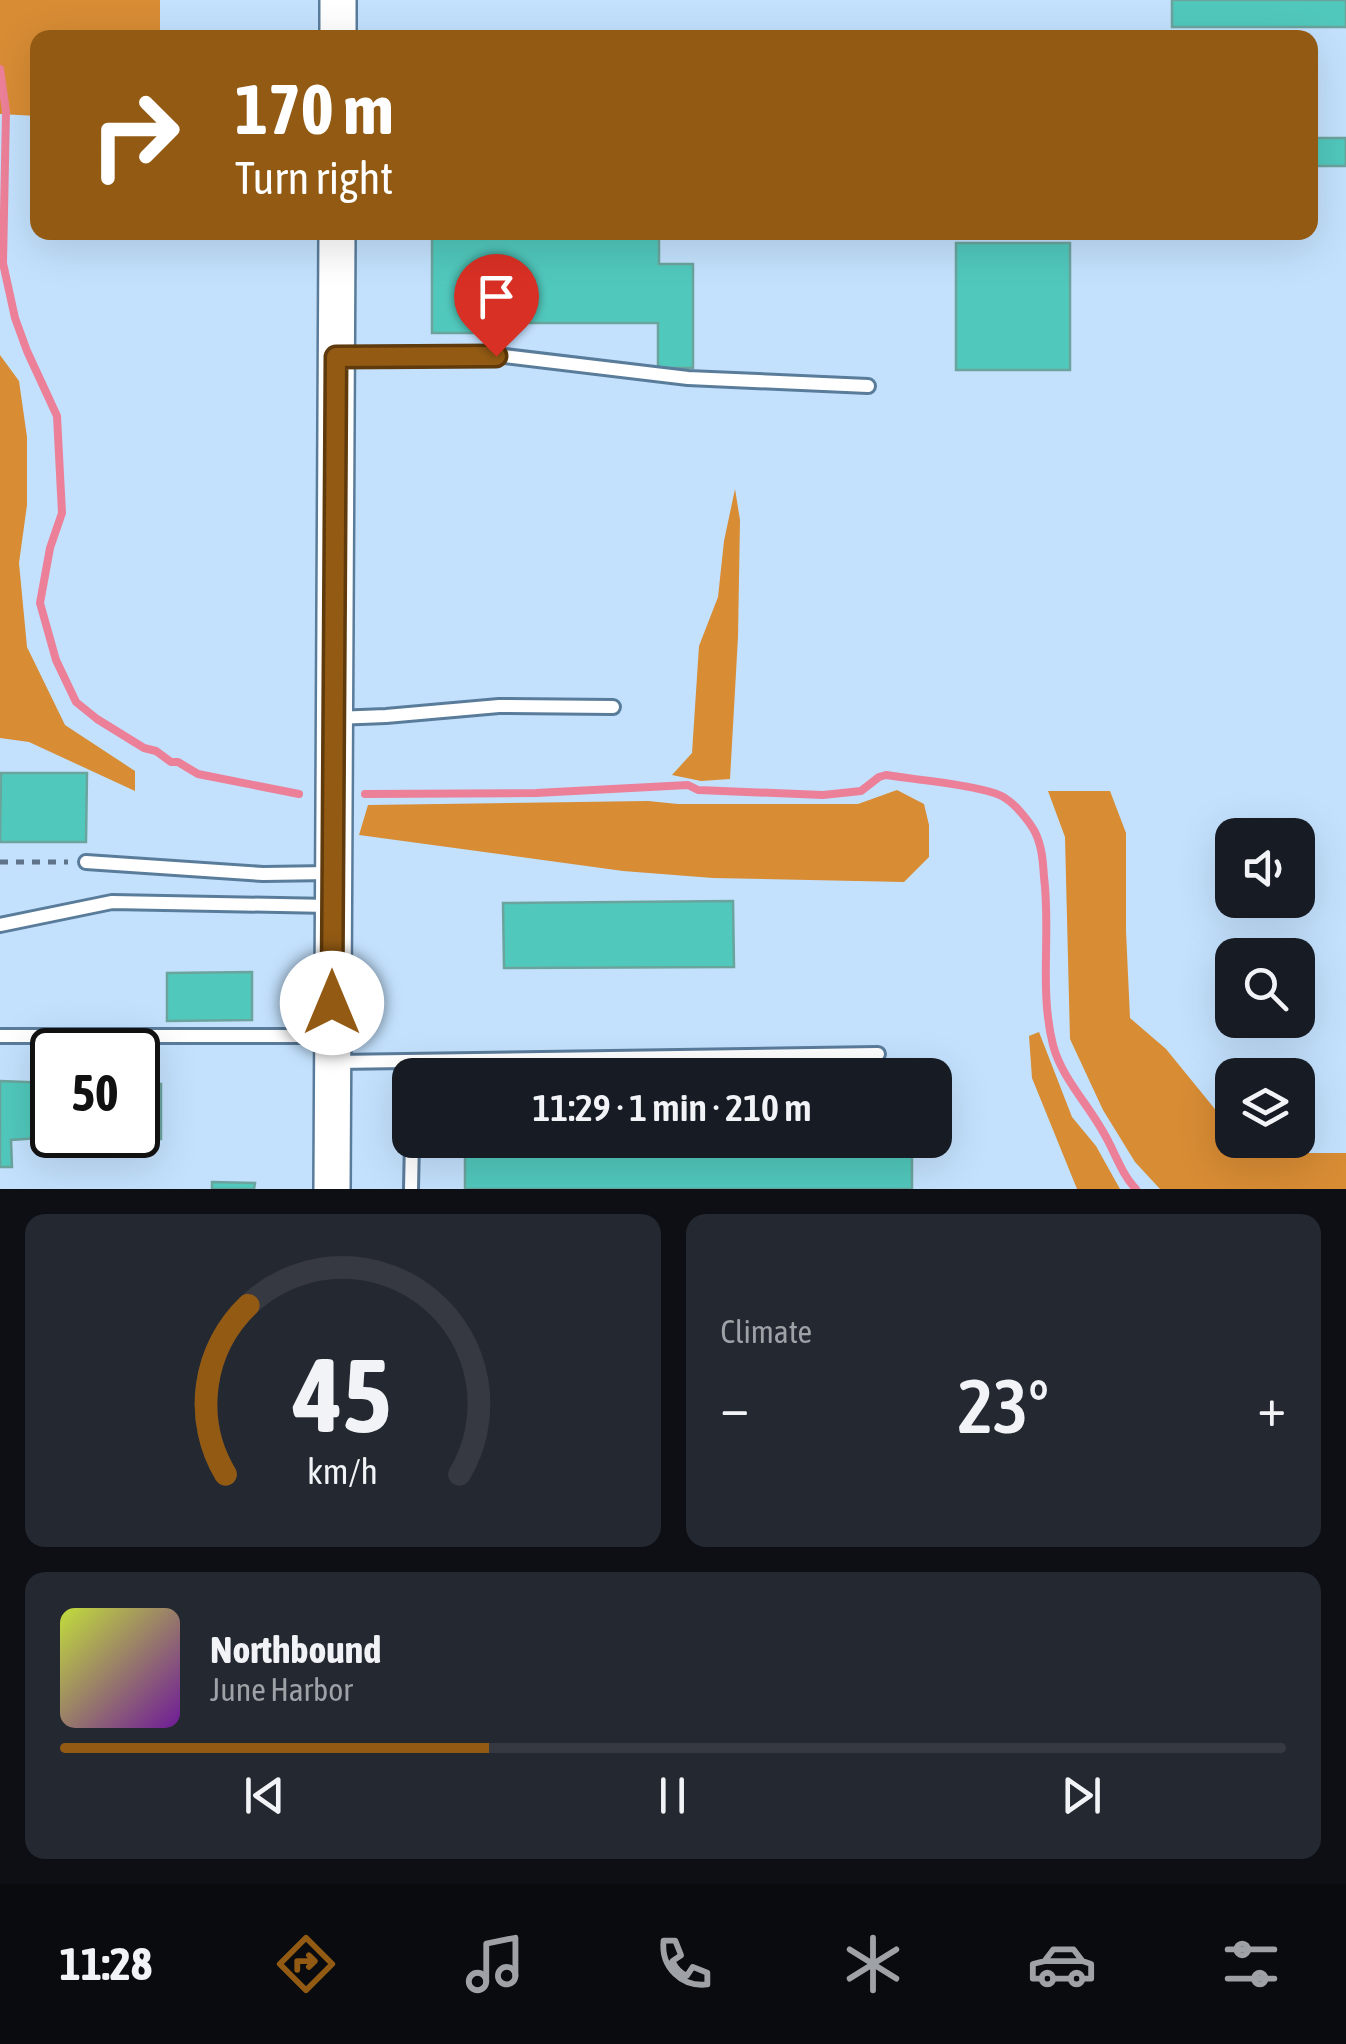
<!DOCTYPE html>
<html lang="en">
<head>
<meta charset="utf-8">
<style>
  :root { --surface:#171b24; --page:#242831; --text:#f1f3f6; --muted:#9ea1a6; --line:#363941; --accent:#925a13 }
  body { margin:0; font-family:"Asap Condensed",sans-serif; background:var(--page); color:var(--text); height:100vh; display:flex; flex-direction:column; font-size:38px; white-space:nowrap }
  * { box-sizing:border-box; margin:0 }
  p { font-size:32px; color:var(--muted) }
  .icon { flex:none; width:55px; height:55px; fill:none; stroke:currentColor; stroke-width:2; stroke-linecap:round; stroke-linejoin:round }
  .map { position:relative; height:1189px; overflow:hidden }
  .side { display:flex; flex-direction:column; gap:25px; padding:25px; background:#0d0f14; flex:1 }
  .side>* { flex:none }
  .banner { position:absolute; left:30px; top:30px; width:1288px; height:210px; border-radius:20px; box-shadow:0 10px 40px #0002; background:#925a13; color:#fff; overflow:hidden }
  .controls { position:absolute; left:1215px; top:818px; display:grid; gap:20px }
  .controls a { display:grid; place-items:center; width:100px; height:100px; border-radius:20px; background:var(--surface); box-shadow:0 10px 40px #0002; font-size:50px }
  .speed { position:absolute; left:30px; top:1028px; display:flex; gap:20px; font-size:50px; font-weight:700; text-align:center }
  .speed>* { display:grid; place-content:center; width:130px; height:130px; border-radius:50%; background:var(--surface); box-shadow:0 10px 40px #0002; line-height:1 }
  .speed .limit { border:5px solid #111; border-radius:15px; background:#fff; color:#111 }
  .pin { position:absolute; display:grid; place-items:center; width:85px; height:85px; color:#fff; margin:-102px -42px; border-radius:50% 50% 50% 0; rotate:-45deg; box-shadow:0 0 10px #0007 }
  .pin .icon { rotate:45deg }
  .me { position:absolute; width:110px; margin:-55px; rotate:0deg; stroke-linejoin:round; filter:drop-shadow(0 0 8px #0008) }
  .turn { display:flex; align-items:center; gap:35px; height:210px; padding:0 40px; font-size:45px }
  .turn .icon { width:130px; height:130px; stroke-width:2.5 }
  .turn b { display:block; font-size:70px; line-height:85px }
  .big { font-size:75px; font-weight:600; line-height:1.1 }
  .side .tile { flex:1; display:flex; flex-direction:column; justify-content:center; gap:15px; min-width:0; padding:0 35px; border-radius:20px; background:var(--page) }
  .side .dial { align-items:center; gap:0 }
  .dial svg { height:260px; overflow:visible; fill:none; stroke:var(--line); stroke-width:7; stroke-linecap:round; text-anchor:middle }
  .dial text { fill:var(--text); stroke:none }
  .song { display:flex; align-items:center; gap:30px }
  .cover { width:120px; height:120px; border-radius:15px; background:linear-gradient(135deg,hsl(70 70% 55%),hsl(280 70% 35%)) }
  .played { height:10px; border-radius:5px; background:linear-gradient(90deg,var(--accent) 35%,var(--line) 35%) }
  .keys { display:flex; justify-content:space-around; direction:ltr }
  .heat { display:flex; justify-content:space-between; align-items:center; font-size:55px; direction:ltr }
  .side .tiles { flex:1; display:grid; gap:25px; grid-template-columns:1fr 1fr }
  .tile:last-child { grid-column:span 2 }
  .trip { position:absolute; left:392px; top:1058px; width:560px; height:100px; border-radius:20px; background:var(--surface); box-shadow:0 10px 40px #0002; font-weight:600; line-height:100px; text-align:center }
  .dock { display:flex; height:160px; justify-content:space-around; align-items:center; background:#090b0e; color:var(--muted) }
  .dock .icon { width:70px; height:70px }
  .dock .selected { color:var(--accent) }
  .dock b { font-size:45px; color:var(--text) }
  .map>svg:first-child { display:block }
  .forest { fill:#d88c34 }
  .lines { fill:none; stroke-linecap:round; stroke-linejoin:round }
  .stream { stroke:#ec8099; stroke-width:8 }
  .building { fill:#51c8bc; stroke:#6ba49d; stroke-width:2.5 }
  .service-casing { stroke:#5a7c9b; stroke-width:18 }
  .secondary-casing { stroke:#5a7c9b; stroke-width:40 }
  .path { stroke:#5f7488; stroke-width:5; stroke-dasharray:8 8; stroke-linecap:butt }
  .service { stroke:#fff; stroke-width:12 }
  .secondary { stroke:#fff; stroke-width:35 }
  .route-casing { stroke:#5f3a0c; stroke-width:25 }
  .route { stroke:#925a13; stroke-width:18 }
</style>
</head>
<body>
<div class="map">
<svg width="1346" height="1189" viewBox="0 0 1346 1189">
  <rect width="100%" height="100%" fill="#c3e1fd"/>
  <g class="forest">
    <polygon points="0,0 160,0 160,37 38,38 37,116 0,114"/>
    <polygon points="0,355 19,381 27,437 27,505 19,563 27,647 65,725 135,771 135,791 29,742 0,738"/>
    <polygon points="735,489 740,520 738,637 730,779 701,781 672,775 692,753 699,646 718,597 724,541"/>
    <polygon points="897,790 924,804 929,825 929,857 904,882 713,878 623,871 359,835 368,805 648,801 678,804 858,804"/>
    <polygon points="1110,791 1126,833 1126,931 1130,1018 1166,1049 1232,1130 1232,1140 1245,1140 1280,1153 1346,1153 1346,1189 1160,1189 1135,1162 1103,1110 1070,1039 1065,837 1048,791"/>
    <polygon points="1039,1032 1072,1117 1096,1146 1120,1189 1077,1189 1032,1078 1029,1036"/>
  </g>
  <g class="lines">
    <g class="stream">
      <polyline points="0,69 6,111 3,263 15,318 27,351 57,416 62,513 50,548 40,603 56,660 76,702 97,719 144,748 156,751 171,762 178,762 198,774 299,794"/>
      <path d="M365 794 536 793 688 785 698 790 823 795 861 791 879 777 886 775C910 779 989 786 1005 798 1016 805 1029 821 1035 832 1042 846 1043 862 1044 877 1051 932 1039 990 1053 1045 1061 1076 1086 1102 1102 1130 1114 1149 1121 1174 1136 1189"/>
    </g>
  </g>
  <g class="building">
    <rect x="1172" y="0" width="174" height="27"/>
    <rect x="1310" y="138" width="36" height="28"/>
    <polygon points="432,232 488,232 488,236 659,236 659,264 693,264 693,368 658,368 658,323 488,323 488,333 432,333"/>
    <rect x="956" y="243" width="114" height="127"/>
    <polygon points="1,773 87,773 86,842 0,842"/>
    <polygon points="733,901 734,967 504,968 503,903"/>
    <polygon points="252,972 252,1020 167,1021 167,973"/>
    <polygon points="0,1081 52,1083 53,1137 11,1140 12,1167 0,1167"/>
    <polygon points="138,1084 161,1084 161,1139 53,1137 53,1135 138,1135"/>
    <rect x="465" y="1140" width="447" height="49"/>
    <polygon points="212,1182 255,1183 254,1189 212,1189"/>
  </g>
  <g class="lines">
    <g class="service-casing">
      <g id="service">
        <polyline points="338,357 496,355 688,378 868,386"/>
        <polyline points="335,718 386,716 499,706 613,707"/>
        <polyline points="86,862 263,874 330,873"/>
        <polyline points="0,925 112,902 330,906"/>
        <polyline points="0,1036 330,1036"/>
        <polyline points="336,1062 878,1054"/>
        <polyline points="411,1189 412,1140"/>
      </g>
    </g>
    <g class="secondary-casing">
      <g id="secondary">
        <polyline points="338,38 338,0"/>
        <polyline points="332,1189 337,232"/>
      </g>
    </g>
    <polyline class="path" points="0,862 68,862"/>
    <use href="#service" class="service"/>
    <use href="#secondary" class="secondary"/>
  </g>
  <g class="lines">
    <g class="route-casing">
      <polyline id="route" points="332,1003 336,357 496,356"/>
    </g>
    <use href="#route" class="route"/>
  </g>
</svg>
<div class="controls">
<a><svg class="icon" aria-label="sound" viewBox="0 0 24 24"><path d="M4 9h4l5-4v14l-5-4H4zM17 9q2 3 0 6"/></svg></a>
<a><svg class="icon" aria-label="search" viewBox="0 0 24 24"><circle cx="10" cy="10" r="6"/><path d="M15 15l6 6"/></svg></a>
<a><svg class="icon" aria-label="layers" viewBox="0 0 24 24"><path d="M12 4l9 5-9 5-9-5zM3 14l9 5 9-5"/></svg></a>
</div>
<div class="speed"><div class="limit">50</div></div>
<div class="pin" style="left:496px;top:356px;background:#d93025"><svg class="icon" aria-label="arrive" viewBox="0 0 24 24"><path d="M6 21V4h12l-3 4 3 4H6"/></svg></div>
<svg class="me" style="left:332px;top:1003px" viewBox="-20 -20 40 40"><circle r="19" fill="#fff"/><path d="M0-13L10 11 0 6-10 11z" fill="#925a13"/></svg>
<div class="trip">11:29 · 1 min · 210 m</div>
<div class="banner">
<div class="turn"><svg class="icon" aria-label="right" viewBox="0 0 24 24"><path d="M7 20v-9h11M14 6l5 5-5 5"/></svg><div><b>170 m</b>Turn right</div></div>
</div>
</div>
<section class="side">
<div class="tiles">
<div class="tile dial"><svg viewBox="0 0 100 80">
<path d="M14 69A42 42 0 1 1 86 69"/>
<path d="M14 69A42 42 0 0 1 21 17" stroke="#925a13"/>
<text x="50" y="56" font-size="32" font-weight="700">45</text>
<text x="50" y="72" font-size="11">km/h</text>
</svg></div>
<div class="tile"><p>Climate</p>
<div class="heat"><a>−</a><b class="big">23°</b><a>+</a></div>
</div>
<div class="tile">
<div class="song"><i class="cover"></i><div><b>Northbound</b><p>June Harbor</p></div></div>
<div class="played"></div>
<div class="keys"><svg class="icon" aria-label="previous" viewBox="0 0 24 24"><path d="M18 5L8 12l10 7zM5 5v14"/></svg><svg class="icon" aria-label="pause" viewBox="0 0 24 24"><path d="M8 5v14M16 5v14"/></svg><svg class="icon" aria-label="next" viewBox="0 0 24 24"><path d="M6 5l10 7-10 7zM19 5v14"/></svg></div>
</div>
</div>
</section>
<nav class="dock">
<b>11:28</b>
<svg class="icon selected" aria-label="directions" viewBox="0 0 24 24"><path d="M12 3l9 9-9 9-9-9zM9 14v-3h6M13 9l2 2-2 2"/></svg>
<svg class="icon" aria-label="music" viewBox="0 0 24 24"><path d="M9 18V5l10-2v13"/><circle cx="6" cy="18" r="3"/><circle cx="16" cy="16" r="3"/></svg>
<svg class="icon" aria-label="phone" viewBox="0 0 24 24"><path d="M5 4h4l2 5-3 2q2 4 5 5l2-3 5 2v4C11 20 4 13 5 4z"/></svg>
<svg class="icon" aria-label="climate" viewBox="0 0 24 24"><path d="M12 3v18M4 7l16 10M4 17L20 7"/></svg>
<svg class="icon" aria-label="car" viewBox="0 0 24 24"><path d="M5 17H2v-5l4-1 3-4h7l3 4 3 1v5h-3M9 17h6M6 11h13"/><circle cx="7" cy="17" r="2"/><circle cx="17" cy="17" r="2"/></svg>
<svg class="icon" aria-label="filters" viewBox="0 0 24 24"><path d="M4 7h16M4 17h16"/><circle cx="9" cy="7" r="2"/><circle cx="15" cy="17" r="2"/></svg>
</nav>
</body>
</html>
